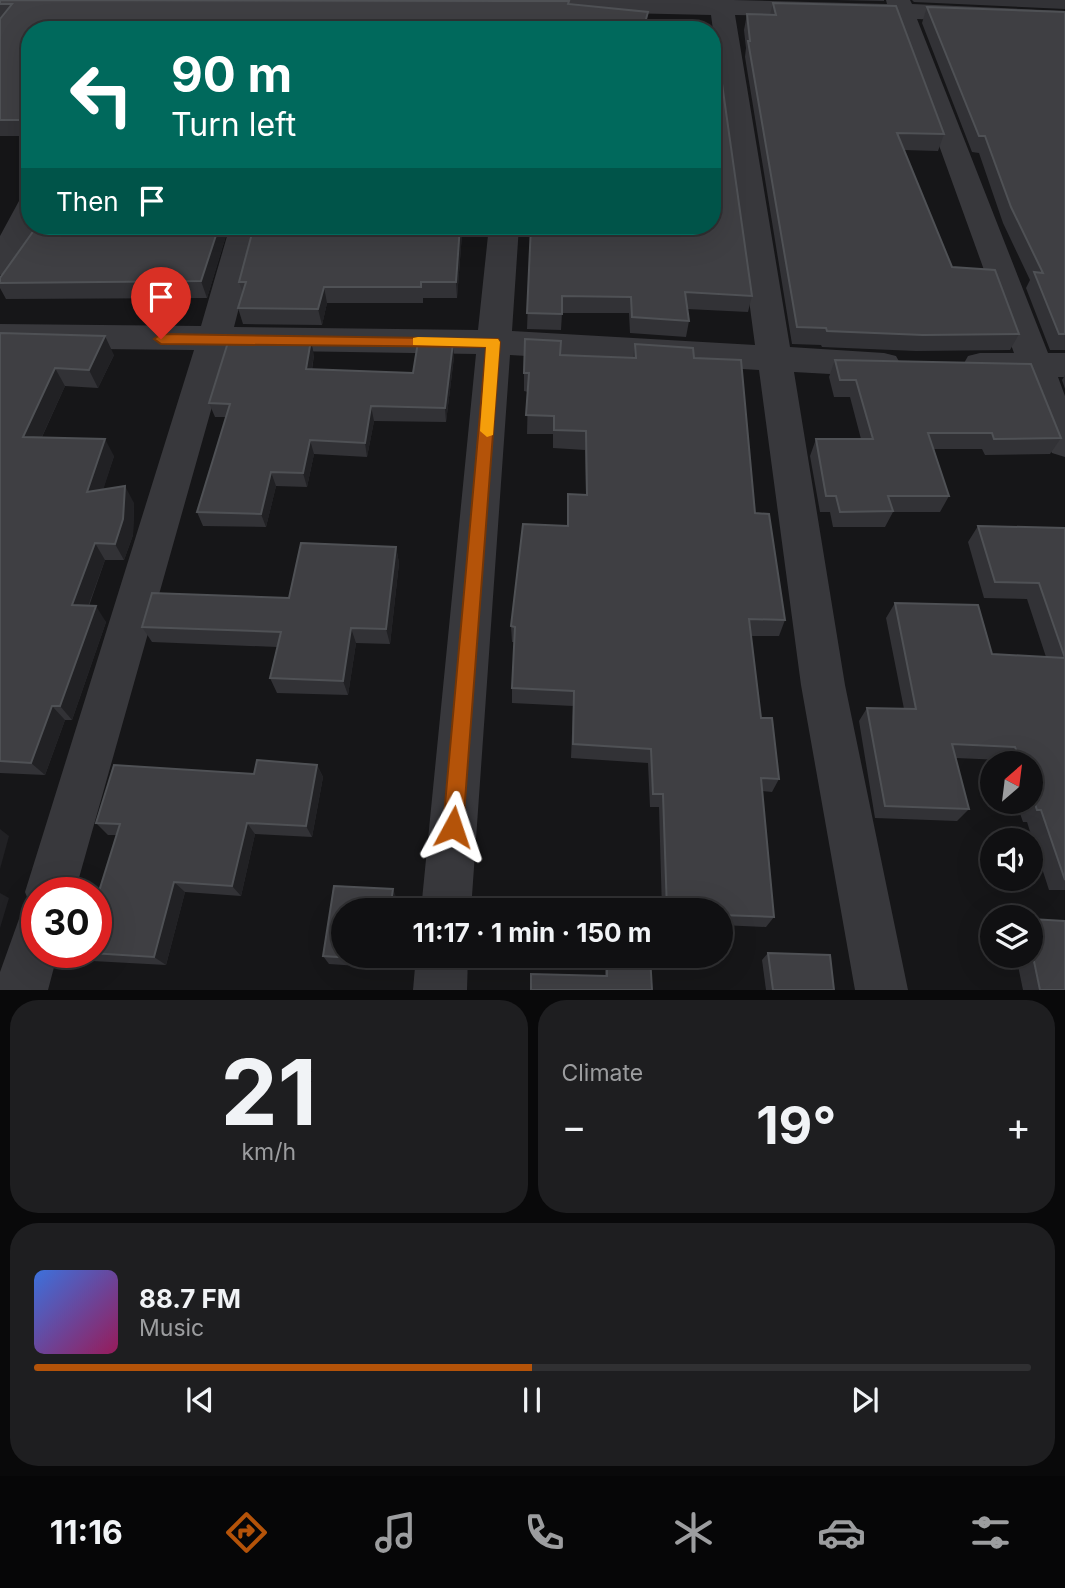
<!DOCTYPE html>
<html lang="en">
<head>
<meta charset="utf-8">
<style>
  :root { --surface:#101012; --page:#1e1e20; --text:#f1f3f6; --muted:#9c9d9f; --line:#303032; --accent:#b45309 }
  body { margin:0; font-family:Inter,sans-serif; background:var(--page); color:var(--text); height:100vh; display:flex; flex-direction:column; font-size:26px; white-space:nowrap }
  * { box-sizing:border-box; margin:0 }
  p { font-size:23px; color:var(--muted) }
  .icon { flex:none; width:38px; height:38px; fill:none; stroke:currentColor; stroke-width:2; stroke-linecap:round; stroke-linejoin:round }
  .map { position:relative; height:990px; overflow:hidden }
  .details { display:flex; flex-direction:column; gap:10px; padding:10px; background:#09090a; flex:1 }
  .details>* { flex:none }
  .banner { position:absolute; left:21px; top:21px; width:700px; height:214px; border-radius:28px; box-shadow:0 7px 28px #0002,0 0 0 2px var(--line); background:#00695c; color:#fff; overflow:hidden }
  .needle { width:46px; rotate:28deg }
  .buttons { position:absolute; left:980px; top:751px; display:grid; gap:14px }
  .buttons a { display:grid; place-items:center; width:63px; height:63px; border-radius:50%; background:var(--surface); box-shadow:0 7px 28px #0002,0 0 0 2px var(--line); font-size:35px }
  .speed { position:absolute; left:21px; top:877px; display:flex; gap:14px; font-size:35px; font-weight:700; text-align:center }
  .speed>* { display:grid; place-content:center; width:91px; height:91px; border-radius:50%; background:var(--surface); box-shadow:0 7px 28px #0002,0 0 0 2px var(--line); line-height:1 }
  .speed .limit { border:10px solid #d22; background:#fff; color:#111 }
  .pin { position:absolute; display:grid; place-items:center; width:60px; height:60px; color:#fff; margin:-72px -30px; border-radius:50% 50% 50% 0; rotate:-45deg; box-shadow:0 0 7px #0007 }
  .pin .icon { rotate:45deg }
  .me { position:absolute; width:77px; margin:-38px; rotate:5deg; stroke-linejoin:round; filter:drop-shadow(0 0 5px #0008) }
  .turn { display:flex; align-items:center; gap:24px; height:147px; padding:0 35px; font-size:32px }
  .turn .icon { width:91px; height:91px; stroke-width:2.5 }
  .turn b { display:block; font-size:49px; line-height:60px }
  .then { display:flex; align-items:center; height:66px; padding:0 35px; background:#0003; gap:14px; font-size:26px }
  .big { font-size:52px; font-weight:700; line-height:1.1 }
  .details .widget { flex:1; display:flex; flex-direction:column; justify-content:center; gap:10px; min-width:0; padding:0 24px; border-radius:28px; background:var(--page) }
  .details .dial { align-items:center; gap:0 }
  .dial b { font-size:91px; line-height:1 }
  .song { display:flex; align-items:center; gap:21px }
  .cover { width:84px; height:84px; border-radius:10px; background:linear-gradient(135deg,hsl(220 70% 55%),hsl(330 70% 35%)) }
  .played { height:7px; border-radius:4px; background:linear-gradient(90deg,var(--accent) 50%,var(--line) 50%) }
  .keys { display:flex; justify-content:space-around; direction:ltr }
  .heat { display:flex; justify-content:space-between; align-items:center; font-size:38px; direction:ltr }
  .details .tiles { flex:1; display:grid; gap:10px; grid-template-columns:1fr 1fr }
  .widget:last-child { grid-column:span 2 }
  .trip { position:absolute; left:331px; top:898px; width:402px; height:70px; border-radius:35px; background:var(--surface); box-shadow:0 7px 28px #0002,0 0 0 2px var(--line); font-weight:700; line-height:70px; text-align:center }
  .dock { display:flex; height:112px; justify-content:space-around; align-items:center; background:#060607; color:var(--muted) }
  .dock .icon { width:49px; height:49px }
  .dock .on { color:var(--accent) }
  .dock b { font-size:32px; color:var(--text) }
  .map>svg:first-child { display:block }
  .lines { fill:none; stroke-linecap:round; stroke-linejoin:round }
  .minor { fill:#38383c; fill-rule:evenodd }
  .wall { fill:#323236 }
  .shaded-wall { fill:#212124 }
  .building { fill:#3f3f43; stroke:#4f5155; stroke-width:2 }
  .route { fill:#b45309; stroke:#753606; stroke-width:2 }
  .slow { fill:#f59e0b }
</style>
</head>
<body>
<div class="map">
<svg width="1065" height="990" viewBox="0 0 1065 990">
  <rect width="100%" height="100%" fill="#161618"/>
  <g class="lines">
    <g class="minor">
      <polygon points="525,0 733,0 887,4 886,0 910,0 912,4 1065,11 1065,25 917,19 1048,353 1065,353 1065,377 1058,377 1065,396 1065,457 1052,453 1047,443 1023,377 980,377 968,374 963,365 968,356 980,353 1014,353 893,18 735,15 790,347 884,353 896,356 901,365 896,374 884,377 794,372 845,685 908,990 855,990 801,685 759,370 510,355 471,910 421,910 476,354 228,350 75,892 37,892 37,952 58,952 48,990 0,990 0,972 19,919 36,911 32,910 25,892 194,350 0,348 0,324 201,326 230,226 260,226 234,327 478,330 489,226 519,226 512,331 755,345 711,15 534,11 526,9 522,4"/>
      <polygon points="30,199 30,226 36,226 11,272 0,275 0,236 19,201"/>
      <polygon points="416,956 468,956 467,990 413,990"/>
    </g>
  </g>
  <g class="wall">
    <polygon points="0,0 504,0 30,30 30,136 0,136"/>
    <polygon points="835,0 884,0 884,1"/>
    <polygon points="912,0 1065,0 1065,9 914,2"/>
    <polygon points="773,3 944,134 938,151 904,150 952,267 1019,334 1010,350 916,351 822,347 821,345 792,344 745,57 746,48 744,30 747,14 770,15"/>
    <polygon points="927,7 1065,12 1065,350 1050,350 1026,288 1030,280 1003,223 979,153 972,152 922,23"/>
    <polygon points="229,226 207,298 6,299 0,288 0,278"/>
    <polygon points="531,226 752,296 748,312 687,309 689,321 686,337 630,333 629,313 562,313 561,330 527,329"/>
    <polygon points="462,234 457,298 423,298 423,303 327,303 322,325 243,324 238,308 243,293 239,282"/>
    <polygon points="0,333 114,355 98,388 65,386 42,437 114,456 103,489 134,503 133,535 124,560 105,560 89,606 106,622 72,720 65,720 45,775 0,773"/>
    <polygon points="635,344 694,358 755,513 785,620 779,636 751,636 761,718 779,779 772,792 762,791 774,917 766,927 721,925 721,910 662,910 659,807 650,807 648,763 571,758 573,706 512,703 512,688 514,642 512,642 511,626 568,526 568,494 586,494 585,450 553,448 553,434 527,434 528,392 524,391 524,373 560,355 633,358"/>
    <polygon points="314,355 312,370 413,373 454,357 446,422 374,421 367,457 314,454 307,487 276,486 266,527 203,526 197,512 226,417 215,417 209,403"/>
    <polygon points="835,360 1061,438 1050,454 985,455 982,449 934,449 949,496 940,512 893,512 885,527 833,527 830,512 820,512 810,456 816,439 861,439 850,397 834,397 829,377"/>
    <polygon points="1065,375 1065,389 1062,380"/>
    <polygon points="978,526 1065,528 1065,890 1049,890 1027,822 1023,822 1016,802 1031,802 1031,763 1003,763 1002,760 956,758 969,809 957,821 875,818 859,721 867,708 904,709 886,618 895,603 992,654 1046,657 1027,599 984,598 968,542"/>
    <polygon points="396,547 399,563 390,644 356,643 348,695 277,693 270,678 277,647 152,642 142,627 289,598"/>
    <polygon points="317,765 323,777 312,837 255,834 241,896 185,892 166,965 74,960 61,952 96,952 116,835 108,835 96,823 254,774"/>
    <polygon points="397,899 343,956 390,956 388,968 329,964 323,956"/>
    <polygon points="1031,919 1065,990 1023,990 1016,956 1031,956"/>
    <polygon points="768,953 834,990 766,990 762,960"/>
    <polygon points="605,956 650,956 652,990 605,976"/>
  </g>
  <g class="shaded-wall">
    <polygon points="648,12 646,30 643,30"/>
    <polygon points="219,226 229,226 207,298 201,281"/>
    <polygon points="460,226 462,226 462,234 457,298 456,282"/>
    <polygon points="324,287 327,303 322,325 318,309"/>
    <polygon points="105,336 114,355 98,388 89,370"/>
    <polygon points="311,340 314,355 309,384 306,369"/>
    <polygon points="453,343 454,357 446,422 445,408"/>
    <polygon points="55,368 65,386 34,454 23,437"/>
    <polygon points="371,406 374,421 367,457 365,443"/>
    <polygon points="105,439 114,456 97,509 87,492"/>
    <polygon points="310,440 314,454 307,487 303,473"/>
    <polygon points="271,472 276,486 266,527 261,514"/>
    <polygon points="125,486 134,503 133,535 124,560 115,544"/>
    <polygon points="95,543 105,560 83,620 72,605"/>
    <polygon points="396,547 399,563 390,644 386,629"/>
    <polygon points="96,606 106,622 72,720 60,706"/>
    <polygon points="351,628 356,643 348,695 343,681"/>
    <polygon points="52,706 65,720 45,775 31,763"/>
    <polygon points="317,765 323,777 312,837 306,826"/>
    <polygon points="247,823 255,834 241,896 232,886"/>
    <polygon points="0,829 9,836 0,869"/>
    <polygon points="174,882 185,892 166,965 154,957"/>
    <polygon points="393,889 397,899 396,910 390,910"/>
    <polygon points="0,893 9,898 0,928"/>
    <polygon points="384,956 390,956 388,968 384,960"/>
  </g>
  <g class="building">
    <polygon points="0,0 569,1 568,4 648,12 643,30 30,30 30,120 0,120 0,19 12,4 0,4"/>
    <polygon points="773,3 896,6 944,134 897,133 952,267 995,270 1019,334 923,335 827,331 826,328 797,327 748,41 750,41 747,14 776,15"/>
    <polygon points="927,7 1065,12 1065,334 1059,334 1034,272 1043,273 1011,207 985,136 979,136"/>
    <polygon points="712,41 716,41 752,296 685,292 689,321 632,317 631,297 562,296 562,314 527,313 531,226 712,226"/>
    <polygon points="37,226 219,226 201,281 0,283 0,278"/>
    <polygon points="254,226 460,226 456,282 421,282 421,287 324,287 318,309 238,308 246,282 239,282"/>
    <polygon points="0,333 105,336 89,370 55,368 23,437 105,439 87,492 125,486 123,519 115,544 95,543 72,605 96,606 60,706 52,706 31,763 0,761"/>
    <polygon points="229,339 311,340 306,369 413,373 418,342 453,343 445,408 371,406 365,443 310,440 303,473 271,472 261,514 197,512 230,404 209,403"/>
    <polygon points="525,339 561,341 560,355 636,358 635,344 693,348 694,358 741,360 755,513 769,514 785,620 749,619 761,718 772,718 779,779 761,778 774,917 721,915 721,910 667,910 663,794 653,794 651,749 573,744 574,691 512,688 515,627 511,626 523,524 568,526 568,494 587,495 586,431 554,430 554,416 526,415 529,373 524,373"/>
    <polygon points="835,360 1031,364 1061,438 994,439 992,433 928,433 949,496 888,496 893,511 840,512 836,496 826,496 816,439 873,439 856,380 840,380"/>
    <polygon points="978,526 1065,528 1065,880 1041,810 1037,810 1031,792 1031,763 1021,763 1015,747 952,744 969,809 885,806 867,708 916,709 895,603 978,605 992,654 1065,658 1039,583 995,582"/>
    <polygon points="301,543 396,547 386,629 351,628 343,681 270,678 281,632 142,627 152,593 289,598"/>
    <polygon points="257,760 317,765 306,826 247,823 232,886 174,882 154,957 75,952 96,952 96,901 120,824 96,823 114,765 254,774"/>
    <polygon points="334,886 393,889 390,910 343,910 343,956 384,956 384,960 323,956"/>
    <polygon points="606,907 648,909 648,910 606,910"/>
    <polygon points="1031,919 1065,921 1065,990 1040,990 1031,947"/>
    <polygon points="768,953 830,955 834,990 773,990"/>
    <polygon points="607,956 650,956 652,990 531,990 531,974 607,976"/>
  </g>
  <polygon class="route" points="161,334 498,339 500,342 463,827 460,834 453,837 446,834 443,827 486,347 161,344 154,339"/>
  <polygon class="slow" points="418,337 498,339 500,342 493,435 487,437 480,431 486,347 413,345 413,338"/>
</svg>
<div class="buttons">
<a><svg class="needle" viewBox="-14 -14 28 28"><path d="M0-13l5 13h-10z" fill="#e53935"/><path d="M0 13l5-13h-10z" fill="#9c9d9f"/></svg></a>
<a><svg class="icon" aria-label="sound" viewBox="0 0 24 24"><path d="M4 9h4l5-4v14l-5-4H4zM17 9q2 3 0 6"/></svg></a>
<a><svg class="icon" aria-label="layers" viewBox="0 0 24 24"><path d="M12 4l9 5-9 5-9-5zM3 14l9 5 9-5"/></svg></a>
</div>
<div class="speed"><div class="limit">30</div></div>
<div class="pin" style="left:161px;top:339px;background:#d93025"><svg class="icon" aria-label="arrive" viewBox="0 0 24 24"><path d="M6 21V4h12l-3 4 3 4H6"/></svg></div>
<svg class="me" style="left:453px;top:827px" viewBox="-20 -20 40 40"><path d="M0-17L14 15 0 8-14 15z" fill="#b45309" stroke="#fff" stroke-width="4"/></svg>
<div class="trip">11:17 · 1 min · 150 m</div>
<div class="banner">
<div class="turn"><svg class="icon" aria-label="left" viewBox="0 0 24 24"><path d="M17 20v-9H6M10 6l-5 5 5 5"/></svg><div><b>90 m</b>Turn left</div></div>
<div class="then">Then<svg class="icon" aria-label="arrive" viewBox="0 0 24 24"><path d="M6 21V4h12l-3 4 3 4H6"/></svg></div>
</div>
</div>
<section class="details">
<div class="tiles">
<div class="widget dial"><b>21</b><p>km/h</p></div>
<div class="widget"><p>Climate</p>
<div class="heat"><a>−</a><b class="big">19°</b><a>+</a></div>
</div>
<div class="widget">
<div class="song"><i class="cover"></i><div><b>88.7 FM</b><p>Music</p></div></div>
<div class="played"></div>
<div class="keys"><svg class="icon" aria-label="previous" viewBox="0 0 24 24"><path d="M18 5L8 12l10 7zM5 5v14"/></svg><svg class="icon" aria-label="pause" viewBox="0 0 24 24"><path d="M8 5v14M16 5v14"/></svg><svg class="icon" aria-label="next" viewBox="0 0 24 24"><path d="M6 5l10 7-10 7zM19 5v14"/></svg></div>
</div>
</div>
</section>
<nav class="dock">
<b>11:16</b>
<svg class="icon on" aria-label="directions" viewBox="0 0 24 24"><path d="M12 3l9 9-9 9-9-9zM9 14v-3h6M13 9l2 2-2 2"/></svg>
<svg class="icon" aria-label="music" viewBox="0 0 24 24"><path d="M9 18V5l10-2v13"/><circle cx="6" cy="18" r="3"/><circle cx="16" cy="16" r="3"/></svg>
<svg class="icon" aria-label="phone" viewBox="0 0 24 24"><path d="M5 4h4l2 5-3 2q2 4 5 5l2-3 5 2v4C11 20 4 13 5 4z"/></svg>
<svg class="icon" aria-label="climate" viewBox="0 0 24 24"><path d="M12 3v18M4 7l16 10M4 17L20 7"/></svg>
<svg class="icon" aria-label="car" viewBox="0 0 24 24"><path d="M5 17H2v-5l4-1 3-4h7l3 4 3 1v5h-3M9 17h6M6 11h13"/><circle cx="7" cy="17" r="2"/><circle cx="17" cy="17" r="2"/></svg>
<svg class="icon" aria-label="filters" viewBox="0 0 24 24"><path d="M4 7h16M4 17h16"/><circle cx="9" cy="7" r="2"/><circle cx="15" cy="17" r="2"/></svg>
</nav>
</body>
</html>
